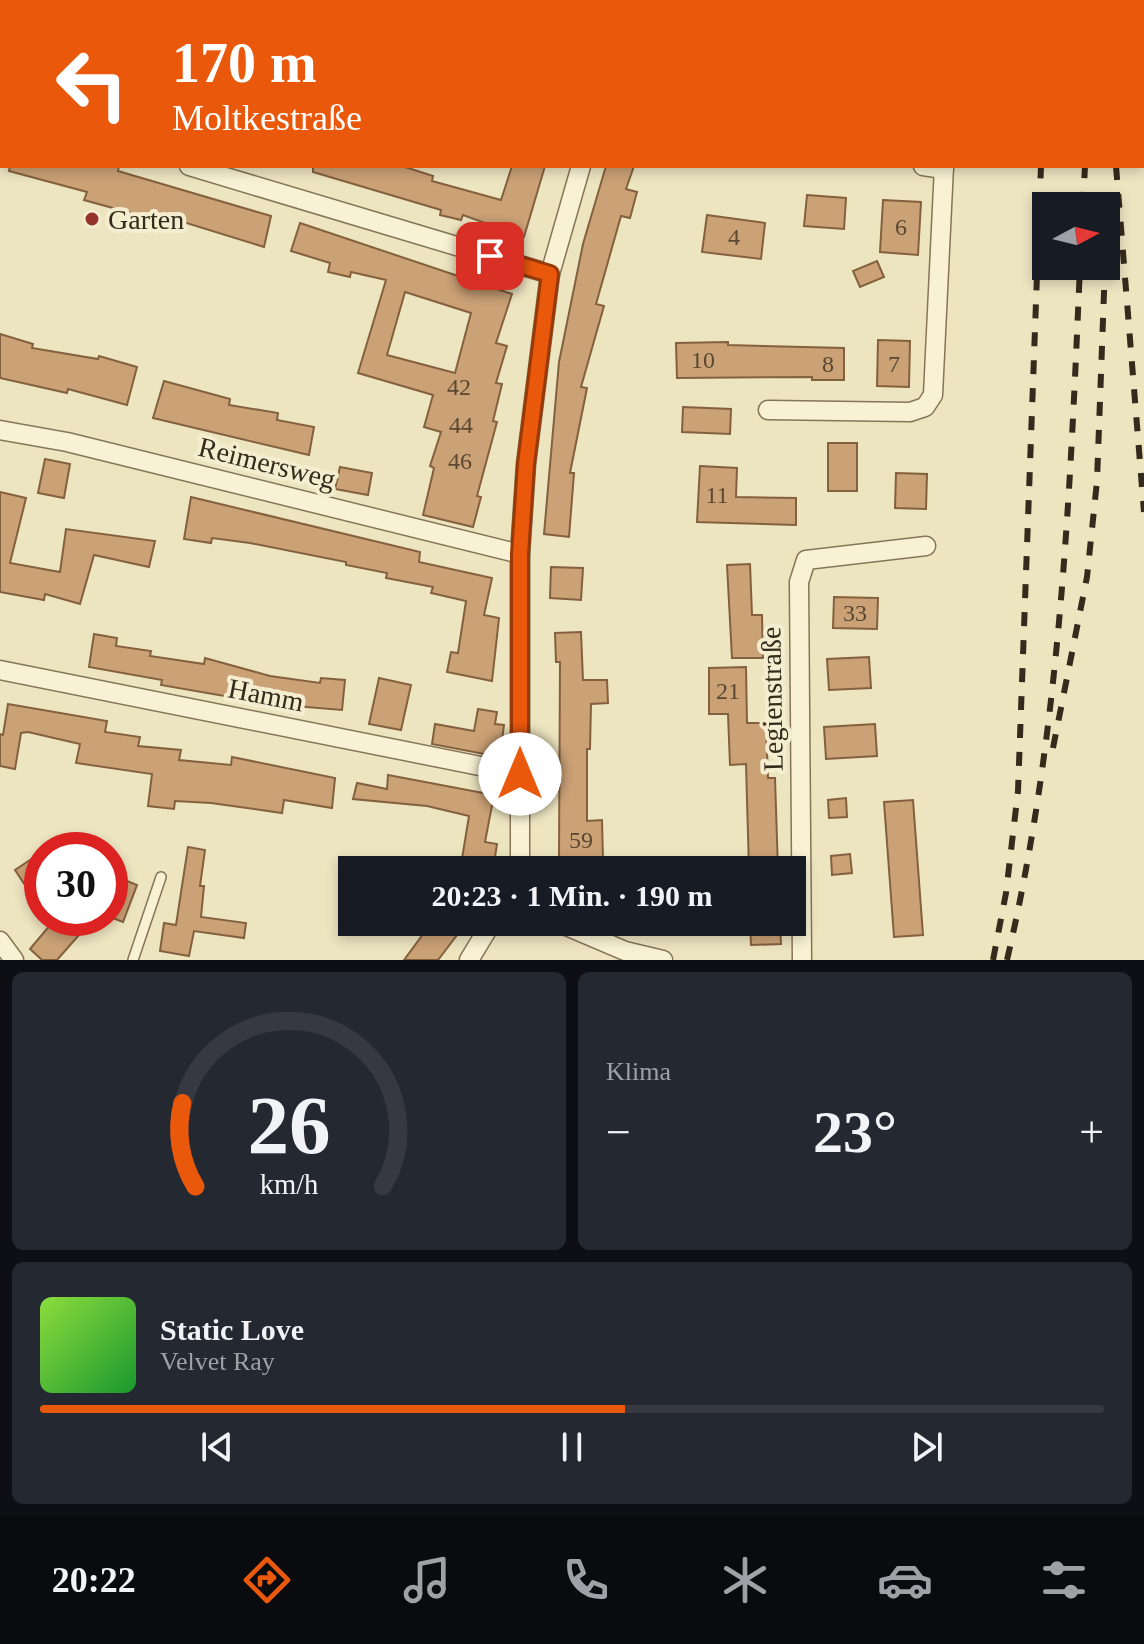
<!DOCTYPE html>
<html lang="de">
<head>
<meta charset="utf-8">
<style>
  :root { --surface:#171b24; --page:#242831; --text:#f1f3f6; --muted:#9ea1a6; --line:#363941; --accent:#ea580c }
  body { margin:0; font-family:Georgia,serif; background:var(--page); color:var(--text); height:100vh; display:flex; flex-direction:column; font-size:30px; white-space:nowrap }
  * { box-sizing:border-box; margin:0 }
  p { font-size:26px; color:var(--muted) }
  .icon { flex:none; width:44px; height:44px; fill:none; stroke:currentColor; stroke-width:2; stroke-linecap:round; stroke-linejoin:round }
  .map { position:relative; height:960px; overflow:hidden }
  .side { display:flex; flex-direction:column; gap:12px; padding:12px; background:#0d0f14; flex:1 }
  .side>* { flex:none }
  .top-card { position:absolute; left:0px; top:0px; width:1144px; height:168px; box-shadow:0 4px 12px #0003; background:#ea580c; color:#fff; overflow:hidden }
  .needle { width:52px; rotate:83deg }
  .fabs { position:absolute; left:1032px; top:192px; display:grid; gap:16px }
  .fabs a { display:grid; place-items:center; width:88px; height:88px; border-radius:0px; background:var(--surface); box-shadow:0 4px 12px #0003; font-size:40px }
  .speed { position:absolute; left:24px; top:832px; display:flex; gap:16px; font-size:40px; font-weight:700; text-align:center }
  .speed>* { display:grid; place-content:center; width:104px; height:104px; border-radius:50%; background:var(--surface); box-shadow:0 4px 12px #0003; line-height:1 }
  .speed .limit { border:12px solid #d22; background:#fff; color:#111 }
  .pin { position:absolute; display:grid; place-items:center; width:68px; height:68px; color:#fff; margin:-34px; border-radius:16px; box-shadow:0 4px 12px #0006 }
  .me { position:absolute; width:88px; margin:-44px; rotate:0deg; stroke-linejoin:round; filter:drop-shadow(0 0 6px #0008) }
  .turn { display:flex; align-items:center; gap:28px; height:168px; padding:0 40px; font-size:36px }
  .turn .icon { width:104px; height:104px; stroke-width:2.5 }
  .turn b { display:block; font-size:56px; line-height:68px }
  .big { font-size:60px; font-weight:700; line-height:1.1 }
  .side .widget { flex:1; display:flex; flex-direction:column; justify-content:center; gap:12px; min-width:0; padding:0 28px; border-radius:12px; background:var(--page) }
  .side .dial { align-items:center; gap:0 }
  .dial svg { height:208px; overflow:visible; fill:none; stroke:var(--line); stroke-width:7; stroke-linecap:round; text-anchor:middle }
  .dial text { fill:var(--text); stroke:none }
  .song { display:flex; align-items:center; gap:24px }
  .cover { width:96px; height:96px; border-radius:12px; background:linear-gradient(135deg,hsl(90 70% 55%),hsl(130 70% 35%)) }
  .played { height:8px; border-radius:4px; background:linear-gradient(90deg,var(--accent) 55%,var(--line) 55%) }
  .keys { display:flex; justify-content:space-around; direction:ltr }
  .heat { display:flex; justify-content:space-between; align-items:center; font-size:44px; direction:ltr }
  .side .tiles { flex:1; display:grid; gap:12px; grid-template-columns:1fr 1fr }
  .widget:last-child { grid-column:span 2 }
  .trip { position:absolute; left:338px; top:856px; width:468px; height:80px; border-radius:0px; background:var(--surface); box-shadow:0 4px 12px #0003; font-weight:700; line-height:80px; text-align:center }
  .dock { display:flex; height:128px; justify-content:space-around; align-items:center; background:#090b0e; color:var(--muted) }
  .dock .icon { width:56px; height:56px }
  .dock .on { color:var(--accent) }
  .dock b { font-size:36px; color:var(--text) }
  .map>svg:first-child { display:block }
  .building { fill:#cba176; stroke:#84613e; stroke-width:2; fill-rule:evenodd }
  .lines { fill:none; stroke-linecap:round; stroke-linejoin:round }
  .lane-casing { stroke:#867558; stroke-width:12 }
  .street-casing { stroke:#867558; stroke-width:21 }
  .lane { stroke:#f8f1d3; stroke-width:9 }
  .street { stroke:#f8f1d3; stroke-width:18 }
  .rail { stroke:#352b1c; stroke-width:6; stroke-dasharray:14 14; stroke-linecap:butt }
  .route-casing { stroke:#983908; stroke-width:20 }
  .route { stroke:#ea580c; stroke-width:14 }
  .poi-dot { fill:#943329; stroke:#f5edcf; stroke-width:3 }
  .labels { text-anchor:middle; dominant-baseline:central; stroke-width:8; stroke-linejoin:round; paint-order:stroke }
  .number-label { font-size:24px; fill:#5a4832 }
  .poi-label { font-size:28px; fill:#352b1c; stroke:#f5edcf; text-anchor:start }
  .street-label { font-size:28px; fill:#352b1c; stroke:#f5edcf }
</style>
</head>
<body>
<div class="map">
<svg width="1144" height="960" viewBox="0 0 1144 960">
  <rect width="100%" height="100%" fill="#ede4c0"/>
  <g class="building">
    <polygon points="10,166 119,166 118,171 271,216 264,247 151,212 149,218 84,200 87,192 9,171"/>
    <polygon points="313,166 402,166 433,176 432,181 501,200 512,166 545,166 524,237 463,215 461,220 440,215 441,210 313,172"/>
    <polygon points="606,166 634,166 626,189 637,192 630,218 621,216 596,304 604,306 581,387 587,388 570,473 574,473 569,537 544,534 559,362 583,244"/>
    <polygon points="807,195 846,198 844,229 804,226"/>
    <polygon points="883,200 921,202 918,255 880,252"/>
    <polygon points="707,215 765,223 761,259 702,252"/>
    <path d="M300 223 512 294 496 343 507 346 496 383 502 384 493 421 497 422 477 496 481 497 473 527 423 515 434 468 430 466 441 432 424 427 433 395 358 373 386 280 351 272 350 277 328 272 330 263 291 251ZM405 292 471 313 455 373 387 355Z"/>
    <polygon points="877,261 884,277 860,287 853,271"/>
    <polygon points="0,334 33,344 32,348 98,359 99,356 137,367 127,405 68,389 67,393 0,378"/>
    <polygon points="878,340 910,341 909,387 877,386"/>
    <polygon points="728,342 728,345 844,348 844,380 812,380 812,377 677,378 676,343"/>
    <polygon points="164,381 230,399 229,405 278,413 277,420 314,427 309,455 153,418"/>
    <polygon points="683,407 731,409 730,434 682,432"/>
    <rect x="828" y="443" width="29" height="48"/>
    <polygon points="45,459 70,464 64,498 38,493"/>
    <polygon points="700,466 737,468 736,497 796,498 796,525 697,522"/>
    <polygon points="340,467 372,473 368,495 335,489"/>
    <polygon points="896,473 927,474 926,509 895,508"/>
    <polygon points="0,492 26,498 10,563 60,572 66,529 155,541 149,567 94,555 80,604 45,594 44,600 0,592"/>
    <polygon points="191,497 420,552 419,562 492,578 484,615 499,618 492,681 447,672 451,652 458,653 466,601 431,593 433,587 386,578 387,573 346,565 346,562 250,543 212,538 211,543 184,539"/>
    <polygon points="750,564 752,615 762,615 763,658 732,658 727,565"/>
    <polygon points="551,567 583,568 581,600 550,598"/>
    <polygon points="834,597 878,598 877,629 833,628"/>
    <polygon points="581,632 583,680 607,680 608,703 591,704 590,749 587,749 587,821 602,820 603,859 559,859 560,662 556,662 555,633"/>
    <polygon points="94,634 117,638 116,646 151,651 150,656 204,664 205,658 270,676 320,683 321,678 345,680 342,710 270,704 161,685 162,680 89,667"/>
    <polygon points="869,657 871,688 829,690 827,659"/>
    <polygon points="746,667 747,723 766,723 768,778 775,778 778,870 749,870 746,764 730,765 728,714 709,714 709,668"/>
    <polygon points="379,678 411,685 401,730 369,724"/>
    <polygon points="8,704 107,721 105,732 140,737 138,746 181,750 179,760 231,765 232,757 335,778 332,808 284,800 282,813 211,803 175,801 174,809 148,806 152,774 76,763 80,744 28,732 21,733 15,769 0,766 0,734 3,735"/>
    <polygon points="478,709 497,712 495,724 504,725 500,757 432,744 435,724 474,731"/>
    <polygon points="875,724 877,756 826,759 824,727"/>
    <polygon points="388,775 494,795 485,842 497,844 493,870 461,865 469,816 427,806 353,799 357,783 387,789"/>
    <polygon points="846,798 847,817 829,818 828,800"/>
    <polygon points="913,800 923,935 894,937 884,802"/>
    <polygon points="188,847 205,850 200,886 204,886 201,917 246,923 244,938 194,931 189,956 160,951 164,923 176,925"/>
    <polygon points="42,852 42,873 25,885 15,870"/>
    <polygon points="850,854 852,873 832,875 831,856"/>
    <polygon points="110,874 137,885 123,922 110,917"/>
    <polygon points="56,918 76,918 86,927 57,960 42,960 30,949"/>
    <polygon points="432,922 467,922 438,960 404,960"/>
    <polygon points="750,922 780,922 781,944 751,945"/>
  </g>
  <g class="lines">
    <g class="lane-casing">
      <polyline id="lane" points="133,960 161,877"/>
    </g>
    <g class="street-casing">
      <g id="street">
        <polyline points="622,2 622,0"/>
        <polyline points="949,2 949,0"/>
        <polyline points="0,105 2,105"/>
        <polyline points="189,166 550,274"/>
        <polyline points="923,166 944,169"/>
        <polyline points="768,410 910,412 925,407 933,395 944,166"/>
        <polyline points="0,430 67,442 520,554"/>
        <polyline points="0,670 520,774"/>
        <polyline points="520,870 520,554 526,464 550,274 581,166"/>
        <polyline points="557,922 625,951 663,960"/>
        <polyline points="0,941 14,960"/>
        <polyline points="469,960 492,922"/>
        <polyline points="802,960 799,582 806,560 926,546"/>
      </g>
    </g>
    <use href="#lane" class="lane"/>
    <use href="#street" class="street"/>
    <g class="rail">
      <polyline points="1047,2 1047,0"/>
      <polyline points="1090,2 1090,0"/>
      <polyline points="1114,2 1114,0"/>
      <polyline points="1116,166 1144,512"/>
      <polyline points="1083,206 1085,166"/>
      <polyline points="1106,249 1108,193"/>
      <polyline points="1053,748 1087,577 1097,481 1105,266"/>
      <polyline points="993,960 1006,893 1018,791 1041,166"/>
      <path d="M1007 960C1060 734 1070 497 1080 266"/>
    </g>
  </g>
  <g class="lines">
    <g class="route-casing">
      <polyline id="route" points="490,256 550,274 526,464 520,554 520,774"/>
    </g>
    <use href="#route" class="route"/>
  </g>
  <circle class="poi-dot" cx="92" cy="219" r="8"/>
  <g class="labels">
    <g class="number-label">
      <text x="901" y="227">6</text>
      <text x="734" y="237">4</text>
      <text x="703" y="360">10</text>
      <text x="828" y="364">8</text>
      <text x="894" y="364">7</text>
      <text x="459" y="387">42</text>
      <text x="461" y="425">44</text>
      <text x="460" y="461">46</text>
      <text x="717" y="495">11</text>
      <text x="855" y="613">33</text>
      <text x="728" y="691">21</text>
      <text x="581" y="840">59</text>
    </g>
    <g class="poi-label">
      <text x="108" y="219">Garten</text>
    </g>
    <g class="street-label">
      <text transform="translate(267 463) rotate(14)">Reimersweg</text>
      <text transform="translate(266 695) rotate(11)">Hamm</text>
      <text transform="translate(772 699) rotate(-91)">Legienstraße</text>
    </g>
  </g>
</svg>
<div class="fabs">
<a><svg class="needle" viewBox="-14 -14 28 28"><path d="M0-13l5 13h-10z" fill="#e53935"/><path d="M0 13l5-13h-10z" fill="#9ea1a6"/></svg></a>
</div>
<div class="speed"><div class="limit">30</div></div>
<div class="pin" style="left:490px;top:256px;background:#d93025"><svg class="icon" aria-label="arrive" viewBox="0 0 24 24"><path d="M6 21V4h12l-3 4 3 4H6"/></svg></div>
<svg class="me" style="left:520px;top:774px" viewBox="-20 -20 40 40"><circle r="19" fill="#fff"/><path d="M0-13L10 11 0 6-10 11z" fill="#ea580c"/></svg>
<div class="trip">20:23 · 1 Min. · 190 m</div>
<div class="top-card">
<div class="turn"><svg class="icon" aria-label="left" viewBox="0 0 24 24"><path d="M17 20v-9H6M10 6l-5 5 5 5"/></svg><div><b>170 m</b>Moltkestraße</div></div>
</div>
</div>
<section class="side">
<div class="tiles">
<div class="widget dial"><svg viewBox="0 0 100 80">
<path d="M14 69A42 42 0 1 1 86 69"/>
<path d="M14 69A42 42 0 0 1 9 37" stroke="#ea580c"/>
<text x="50" y="56" font-size="32" font-weight="700">26</text>
<text x="50" y="72" font-size="11">km/h</text>
</svg></div>
<div class="widget"><p>Klima</p>
<div class="heat"><a>−</a><b class="big">23°</b><a>+</a></div>
</div>
<div class="widget">
<div class="song"><i class="cover"></i><div><b>Static Love</b><p>Velvet Ray</p></div></div>
<div class="played"></div>
<div class="keys"><svg class="icon" aria-label="previous" viewBox="0 0 24 24"><path d="M18 5L8 12l10 7zM5 5v14"/></svg><svg class="icon" aria-label="pause" viewBox="0 0 24 24"><path d="M8 5v14M16 5v14"/></svg><svg class="icon" aria-label="next" viewBox="0 0 24 24"><path d="M6 5l10 7-10 7zM19 5v14"/></svg></div>
</div>
</div>
</section>
<nav class="dock">
<b>20:22</b>
<svg class="icon on" aria-label="directions" viewBox="0 0 24 24"><path d="M12 3l9 9-9 9-9-9zM9 14v-3h6M13 9l2 2-2 2"/></svg>
<svg class="icon" aria-label="music" viewBox="0 0 24 24"><path d="M9 18V5l10-2v13"/><circle cx="6" cy="18" r="3"/><circle cx="16" cy="16" r="3"/></svg>
<svg class="icon" aria-label="phone" viewBox="0 0 24 24"><path d="M5 4h4l2 5-3 2q2 4 5 5l2-3 5 2v4C11 20 4 13 5 4z"/></svg>
<svg class="icon" aria-label="climate" viewBox="0 0 24 24"><path d="M12 3v18M4 7l16 10M4 17L20 7"/></svg>
<svg class="icon" aria-label="car" viewBox="0 0 24 24"><path d="M5 17H2v-5l4-1 3-4h7l3 4 3 1v5h-3M9 17h6M6 11h13"/><circle cx="7" cy="17" r="2"/><circle cx="17" cy="17" r="2"/></svg>
<svg class="icon" aria-label="filters" viewBox="0 0 24 24"><path d="M4 7h16M4 17h16"/><circle cx="9" cy="7" r="2"/><circle cx="15" cy="17" r="2"/></svg>
</nav>
</body>
</html>
